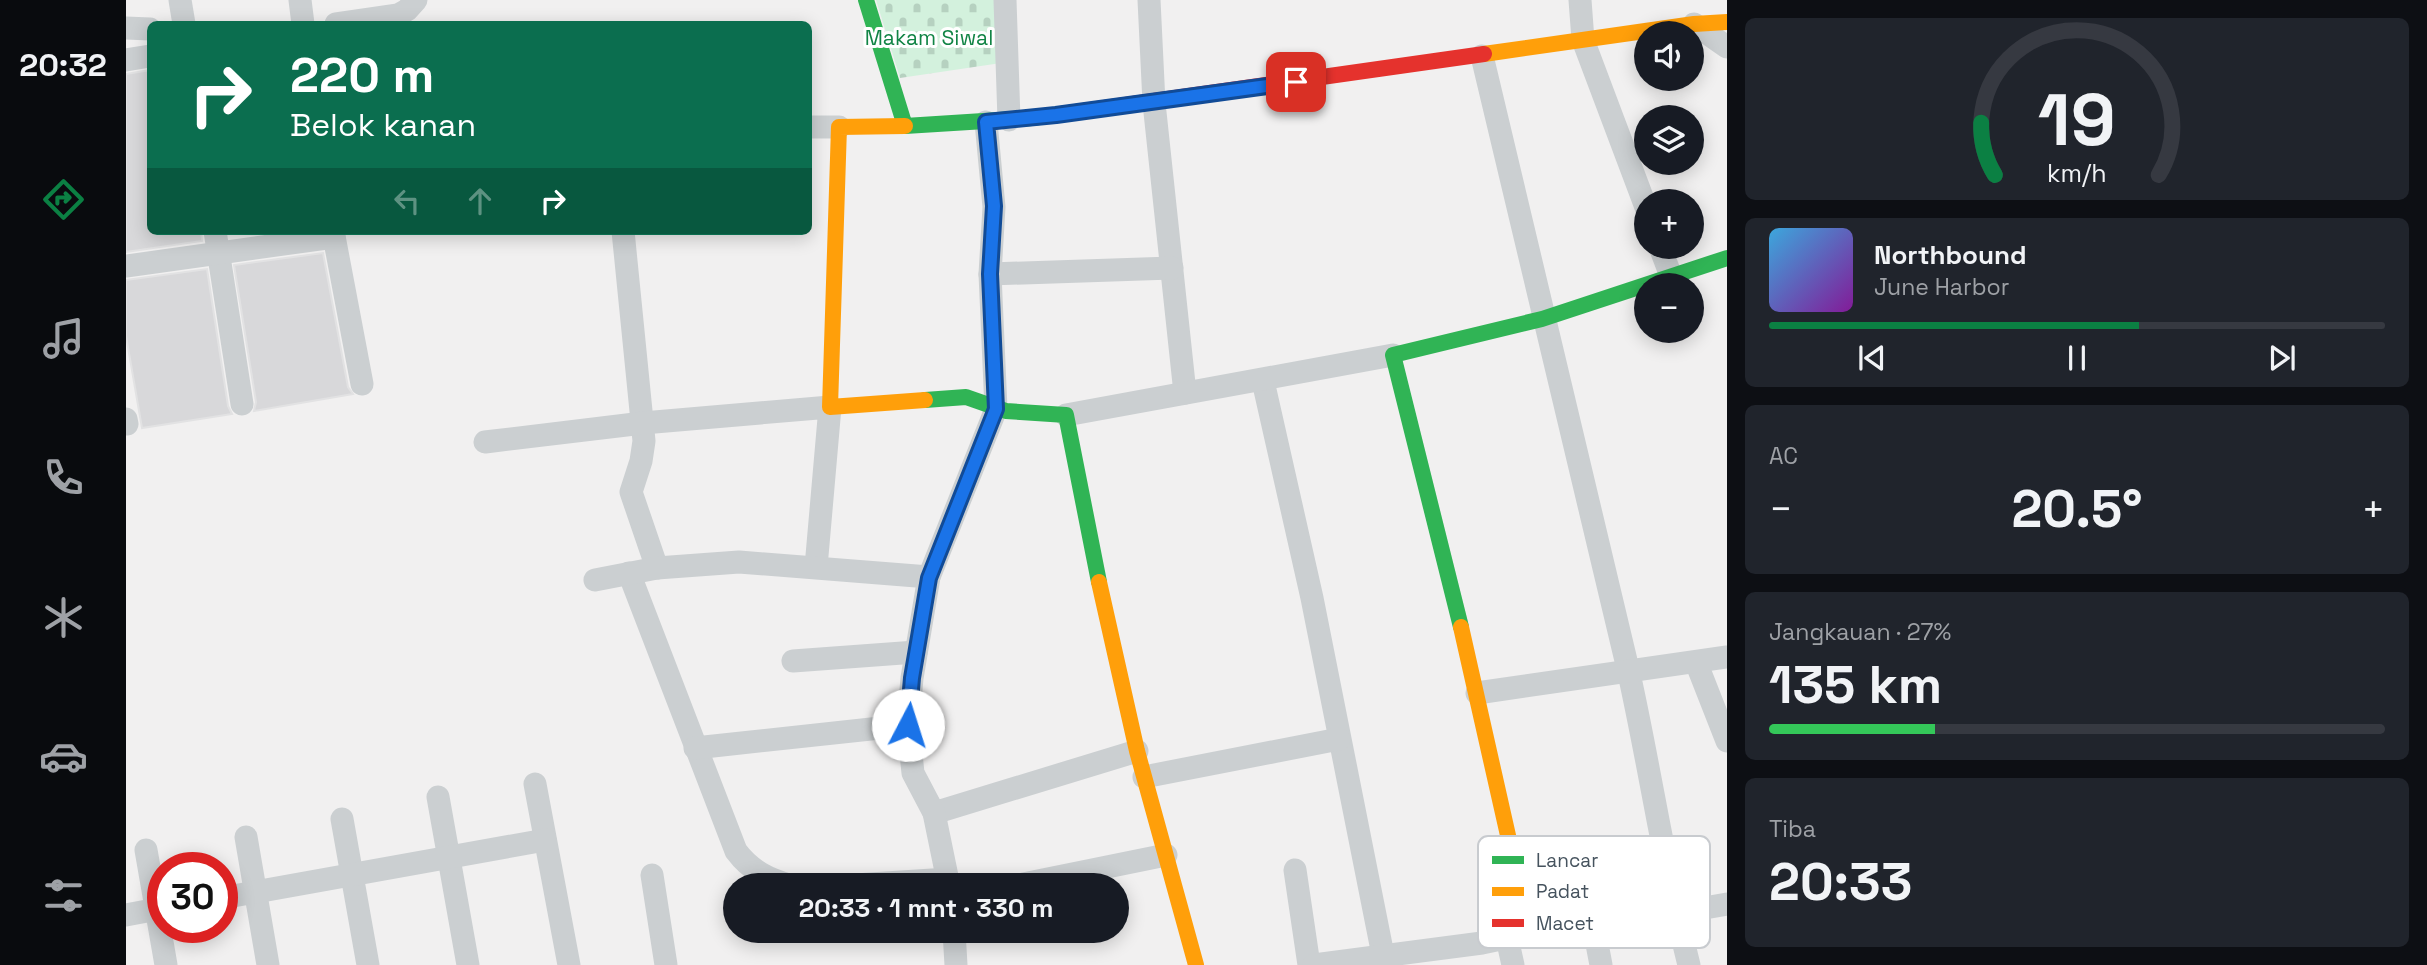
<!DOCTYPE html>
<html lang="id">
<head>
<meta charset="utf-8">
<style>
  :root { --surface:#171b24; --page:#20242c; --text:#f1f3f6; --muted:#9ea1a6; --line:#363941; --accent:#0b8043 }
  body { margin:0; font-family:"Space Grotesk",sans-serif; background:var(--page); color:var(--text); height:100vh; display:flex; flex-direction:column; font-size:26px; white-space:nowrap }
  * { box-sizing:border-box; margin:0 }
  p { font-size:23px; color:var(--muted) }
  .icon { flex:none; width:38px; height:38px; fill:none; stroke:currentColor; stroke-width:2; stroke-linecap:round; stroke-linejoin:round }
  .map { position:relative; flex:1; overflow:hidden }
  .drawer { display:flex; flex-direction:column; gap:18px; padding:18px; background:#0d0f14; width:700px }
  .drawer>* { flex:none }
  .hud { position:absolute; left:21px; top:21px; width:665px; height:214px; border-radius:10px; box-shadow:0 4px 18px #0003; background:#0b6e4f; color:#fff; overflow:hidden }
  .fabs { position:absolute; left:1508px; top:21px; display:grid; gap:14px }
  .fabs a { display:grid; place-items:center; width:70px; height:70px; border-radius:50%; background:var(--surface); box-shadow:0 4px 18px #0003; font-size:35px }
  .speed { position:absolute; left:21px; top:852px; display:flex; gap:14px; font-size:35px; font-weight:700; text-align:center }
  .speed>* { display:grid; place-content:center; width:91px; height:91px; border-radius:50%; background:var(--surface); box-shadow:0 4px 18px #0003; line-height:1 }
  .speed .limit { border:10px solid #d22; background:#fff; color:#111 }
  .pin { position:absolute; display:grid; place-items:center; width:60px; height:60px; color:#fff; margin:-30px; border-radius:14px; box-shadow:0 4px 10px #0006 }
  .me { position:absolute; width:77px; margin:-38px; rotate:5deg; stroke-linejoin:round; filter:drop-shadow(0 0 5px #0008) }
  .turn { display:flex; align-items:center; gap:24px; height:147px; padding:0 28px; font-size:32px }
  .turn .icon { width:91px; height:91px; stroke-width:2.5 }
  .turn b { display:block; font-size:49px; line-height:60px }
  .lanes { display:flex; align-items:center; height:66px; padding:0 28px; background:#0003; justify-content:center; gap:35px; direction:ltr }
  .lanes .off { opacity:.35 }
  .big { font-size:52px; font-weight:700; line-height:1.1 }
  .drawer .widget { flex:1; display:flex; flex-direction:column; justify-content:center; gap:10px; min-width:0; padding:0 24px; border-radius:10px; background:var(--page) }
  .drawer .dial { align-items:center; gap:0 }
  .dial svg { height:182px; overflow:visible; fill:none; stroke:var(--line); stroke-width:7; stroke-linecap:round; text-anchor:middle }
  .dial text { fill:var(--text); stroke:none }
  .song { display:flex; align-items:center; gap:21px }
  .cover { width:84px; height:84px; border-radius:10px; background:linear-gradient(135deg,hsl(200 70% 55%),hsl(290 70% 35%)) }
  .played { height:7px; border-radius:4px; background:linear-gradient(90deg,var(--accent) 60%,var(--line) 60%) }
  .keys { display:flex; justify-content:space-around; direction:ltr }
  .heat { display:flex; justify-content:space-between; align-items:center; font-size:38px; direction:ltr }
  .charge { height:10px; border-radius:5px; background:linear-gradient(90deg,#34c759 27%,var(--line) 0) }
  .trip { position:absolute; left:597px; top:873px; width:406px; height:70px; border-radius:35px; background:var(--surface); box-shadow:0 4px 18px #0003; font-weight:700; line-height:70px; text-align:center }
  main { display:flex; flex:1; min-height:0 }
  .dock { display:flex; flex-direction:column; width:126px; justify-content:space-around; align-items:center; background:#090b0e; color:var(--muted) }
  .dock .icon { width:49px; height:49px }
  .dock .active { color:var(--accent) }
  .dock b { font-size:32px; color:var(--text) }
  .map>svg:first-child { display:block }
  .cemetery { fill:url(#cemetery-stones) }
  .building { fill:#d8d8da; stroke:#e2e2e3; stroke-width:2 }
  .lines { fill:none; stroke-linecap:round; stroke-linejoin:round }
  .street { stroke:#cbcfd1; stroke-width:23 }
  .fast { stroke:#30b455; stroke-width:16 }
  .slow { stroke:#ff9f0a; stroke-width:16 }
  .jam { stroke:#e5322d; stroke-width:16 }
  .route-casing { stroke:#114b97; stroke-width:18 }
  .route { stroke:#1a73e8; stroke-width:12 }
  .labels { text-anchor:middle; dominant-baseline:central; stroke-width:6; stroke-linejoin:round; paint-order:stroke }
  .park-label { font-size:21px; fill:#118445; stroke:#fff }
  .key { fill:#fff; stroke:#c8cbcf; stroke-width:2 }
  .key-label { font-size:19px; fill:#46535e }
</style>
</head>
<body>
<main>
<nav class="dock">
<b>20:32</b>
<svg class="icon active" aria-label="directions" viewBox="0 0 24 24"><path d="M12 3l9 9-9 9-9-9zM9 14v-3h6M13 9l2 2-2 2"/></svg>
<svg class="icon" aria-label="music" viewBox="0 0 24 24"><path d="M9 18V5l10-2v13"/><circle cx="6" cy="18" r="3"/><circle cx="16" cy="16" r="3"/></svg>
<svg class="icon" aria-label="phone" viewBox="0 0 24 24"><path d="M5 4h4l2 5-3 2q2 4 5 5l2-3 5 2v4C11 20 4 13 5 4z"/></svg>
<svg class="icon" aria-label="climate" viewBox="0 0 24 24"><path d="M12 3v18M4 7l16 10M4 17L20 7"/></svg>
<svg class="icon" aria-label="car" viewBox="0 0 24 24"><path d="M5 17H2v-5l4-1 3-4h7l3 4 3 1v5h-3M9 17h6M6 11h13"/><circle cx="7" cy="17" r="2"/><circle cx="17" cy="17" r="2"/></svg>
<svg class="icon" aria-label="filters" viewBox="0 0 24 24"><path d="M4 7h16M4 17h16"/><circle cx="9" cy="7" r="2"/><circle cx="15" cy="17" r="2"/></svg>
</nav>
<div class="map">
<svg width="1601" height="965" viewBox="0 0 1601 965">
  <defs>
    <pattern id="cemetery-stones" width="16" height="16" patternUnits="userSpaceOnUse" patternTransform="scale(1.75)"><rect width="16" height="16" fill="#d3f1dd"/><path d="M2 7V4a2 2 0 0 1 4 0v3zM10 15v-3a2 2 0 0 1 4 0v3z" fill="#b6d1c0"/></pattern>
  </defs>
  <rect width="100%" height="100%" fill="#f1f0f0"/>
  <polygon class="cemetery" points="750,0 871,0 875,63 774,78"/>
  <g class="building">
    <polygon points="24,70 24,231 75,231 76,241 0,252 0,74"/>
    <polygon points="197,253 222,387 227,394 128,411 130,402 108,265"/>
    <polygon points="81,269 102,406 106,414 16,428 0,336 0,280"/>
  </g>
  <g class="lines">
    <g class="street">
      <polyline points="54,0 58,24"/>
      <polyline points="174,0 177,24"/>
      <polyline points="879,0 883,120"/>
      <polyline points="1023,0 1028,103 1059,393"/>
      <polyline points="1454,0 1457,40 1521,210"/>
      <polyline points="210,24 272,15 281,10 290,0"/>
      <polyline points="1568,24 1601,47"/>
      <polyline points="0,28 24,29"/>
      <path d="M1356 56C1403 261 1454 465 1502 669 1524 767 1538 867 1563 965"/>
      <polyline points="0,60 24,56"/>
      <polyline points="682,127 713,127"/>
      <polyline points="89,231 116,404"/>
      <polyline points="207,231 236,384"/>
      <polyline points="497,231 518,441 515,461 505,492 531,568"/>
      <polyline points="1534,247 1545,276"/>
      <polyline points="0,266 208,237"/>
      <polyline points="864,274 1046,268"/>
      <polyline points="1137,381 1186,598 1257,955"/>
      <polyline points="940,415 1267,355"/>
      <polyline points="0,419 1,424"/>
      <polyline points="359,442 517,423 704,407 690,567"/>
      <path d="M503 573 610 851C625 871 642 879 666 886"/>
      <polyline points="469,580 531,568 613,562 803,577"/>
      <polyline points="667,661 790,652"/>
      <polyline points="1570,662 1601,741"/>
      <polyline points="1351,693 1601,657"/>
      <polyline points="569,748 782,725"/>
      <polyline points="1018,777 1213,739"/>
      <polyline points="409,784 443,965"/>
      <polyline points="312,797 342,965"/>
      <polyline points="808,813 1011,751"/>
      <polyline points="216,819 242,965"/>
      <polyline points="120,837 142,965"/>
      <polyline points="20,850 40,965"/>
      <polyline points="1169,870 1183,965"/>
      <polyline points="526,875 540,965"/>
      <polyline points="713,886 822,879"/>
      <polyline points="823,886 808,813 787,773 782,725 786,678 803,577 870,409 864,274 868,207 860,122"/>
      <polyline points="887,886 1040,855"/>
      <polyline points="96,898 419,840"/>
      <polyline points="0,915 37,908"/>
      <polyline points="1467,923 1475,965"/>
      <polyline points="828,931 830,965"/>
      <polyline points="1381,938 1387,965"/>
      <polyline points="1188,965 1356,943 1404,933 1550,913 1601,904"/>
    </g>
    <g class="fast">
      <polyline points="740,0 779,126 906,118 957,111"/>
      <polyline points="799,400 840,397 880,411 940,415 973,582"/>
      <polyline points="1335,627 1267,355 1416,319 1601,258"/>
    </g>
    <g class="slow">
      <polyline points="1358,54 1568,24 1601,22"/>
      <polyline points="779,126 713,127 704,407 799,400"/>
      <polyline points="973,582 1011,751 1070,965"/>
      <polyline points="1335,627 1404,933"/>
    </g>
    <polyline class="jam" points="957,111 1358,54"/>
  </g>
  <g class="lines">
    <g class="route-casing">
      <polyline id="route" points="782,725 786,678 803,578 870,409 864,274 868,206 860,122 930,115 1170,82"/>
    </g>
    <use href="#route" class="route"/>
  </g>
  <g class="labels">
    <g class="park-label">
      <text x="803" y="37">Makam Siwal</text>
    </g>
  </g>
  <rect x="1352" y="836" width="232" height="112" rx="10" class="key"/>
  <rect x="1366" y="856" width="32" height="8" fill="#30b455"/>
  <rect x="1366" y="887" width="32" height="9" fill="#ff9f0a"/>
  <rect x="1366" y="919" width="32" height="8" fill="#e5322d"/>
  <g class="key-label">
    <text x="1410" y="867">Lancar</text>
    <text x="1410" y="898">Padat</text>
    <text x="1410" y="930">Macet</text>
  </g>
</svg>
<div class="fabs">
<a><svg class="icon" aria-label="sound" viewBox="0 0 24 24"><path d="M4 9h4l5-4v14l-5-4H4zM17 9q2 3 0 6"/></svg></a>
<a><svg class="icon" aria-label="layers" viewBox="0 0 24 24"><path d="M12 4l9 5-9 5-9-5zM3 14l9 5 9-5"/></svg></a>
<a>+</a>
<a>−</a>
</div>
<div class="speed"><div class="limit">30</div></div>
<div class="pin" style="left:1170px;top:82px;background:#d93025"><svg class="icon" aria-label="arrive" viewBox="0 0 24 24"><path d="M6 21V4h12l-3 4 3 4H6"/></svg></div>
<svg class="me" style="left:782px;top:725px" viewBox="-20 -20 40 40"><circle r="19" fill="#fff"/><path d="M0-13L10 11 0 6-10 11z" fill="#1a73e8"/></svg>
<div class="trip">20:33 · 1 mnt · 330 m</div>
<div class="hud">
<div class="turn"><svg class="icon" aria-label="right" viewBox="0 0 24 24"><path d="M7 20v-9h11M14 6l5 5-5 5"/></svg><div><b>220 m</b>Belok kanan</div></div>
<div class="lanes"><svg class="icon off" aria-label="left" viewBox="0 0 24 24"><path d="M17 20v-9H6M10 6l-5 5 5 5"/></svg><svg class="icon off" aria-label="ahead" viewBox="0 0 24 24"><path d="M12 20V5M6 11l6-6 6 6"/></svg><svg class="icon" aria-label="right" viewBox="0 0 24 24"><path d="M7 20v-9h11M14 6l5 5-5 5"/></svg></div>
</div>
</div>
<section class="drawer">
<div class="widget dial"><svg viewBox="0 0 100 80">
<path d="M14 69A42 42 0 1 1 86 69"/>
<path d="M14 69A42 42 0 0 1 8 46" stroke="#0b8043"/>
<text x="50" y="56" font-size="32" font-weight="700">19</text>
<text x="50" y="72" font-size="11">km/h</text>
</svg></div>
<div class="widget">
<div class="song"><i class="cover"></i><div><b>Northbound</b><p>June Harbor</p></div></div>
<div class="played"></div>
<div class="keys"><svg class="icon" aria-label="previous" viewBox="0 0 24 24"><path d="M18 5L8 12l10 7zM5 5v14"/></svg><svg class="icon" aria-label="pause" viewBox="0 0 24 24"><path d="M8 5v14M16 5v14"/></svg><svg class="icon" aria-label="next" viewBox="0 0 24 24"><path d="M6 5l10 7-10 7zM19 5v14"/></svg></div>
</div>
<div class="widget"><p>AC</p>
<div class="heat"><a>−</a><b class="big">20.5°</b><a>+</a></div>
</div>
<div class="widget"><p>Jangkauan · 27%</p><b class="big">135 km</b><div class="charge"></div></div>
<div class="widget"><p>Tiba</p><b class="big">20:33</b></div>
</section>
</main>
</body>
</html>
